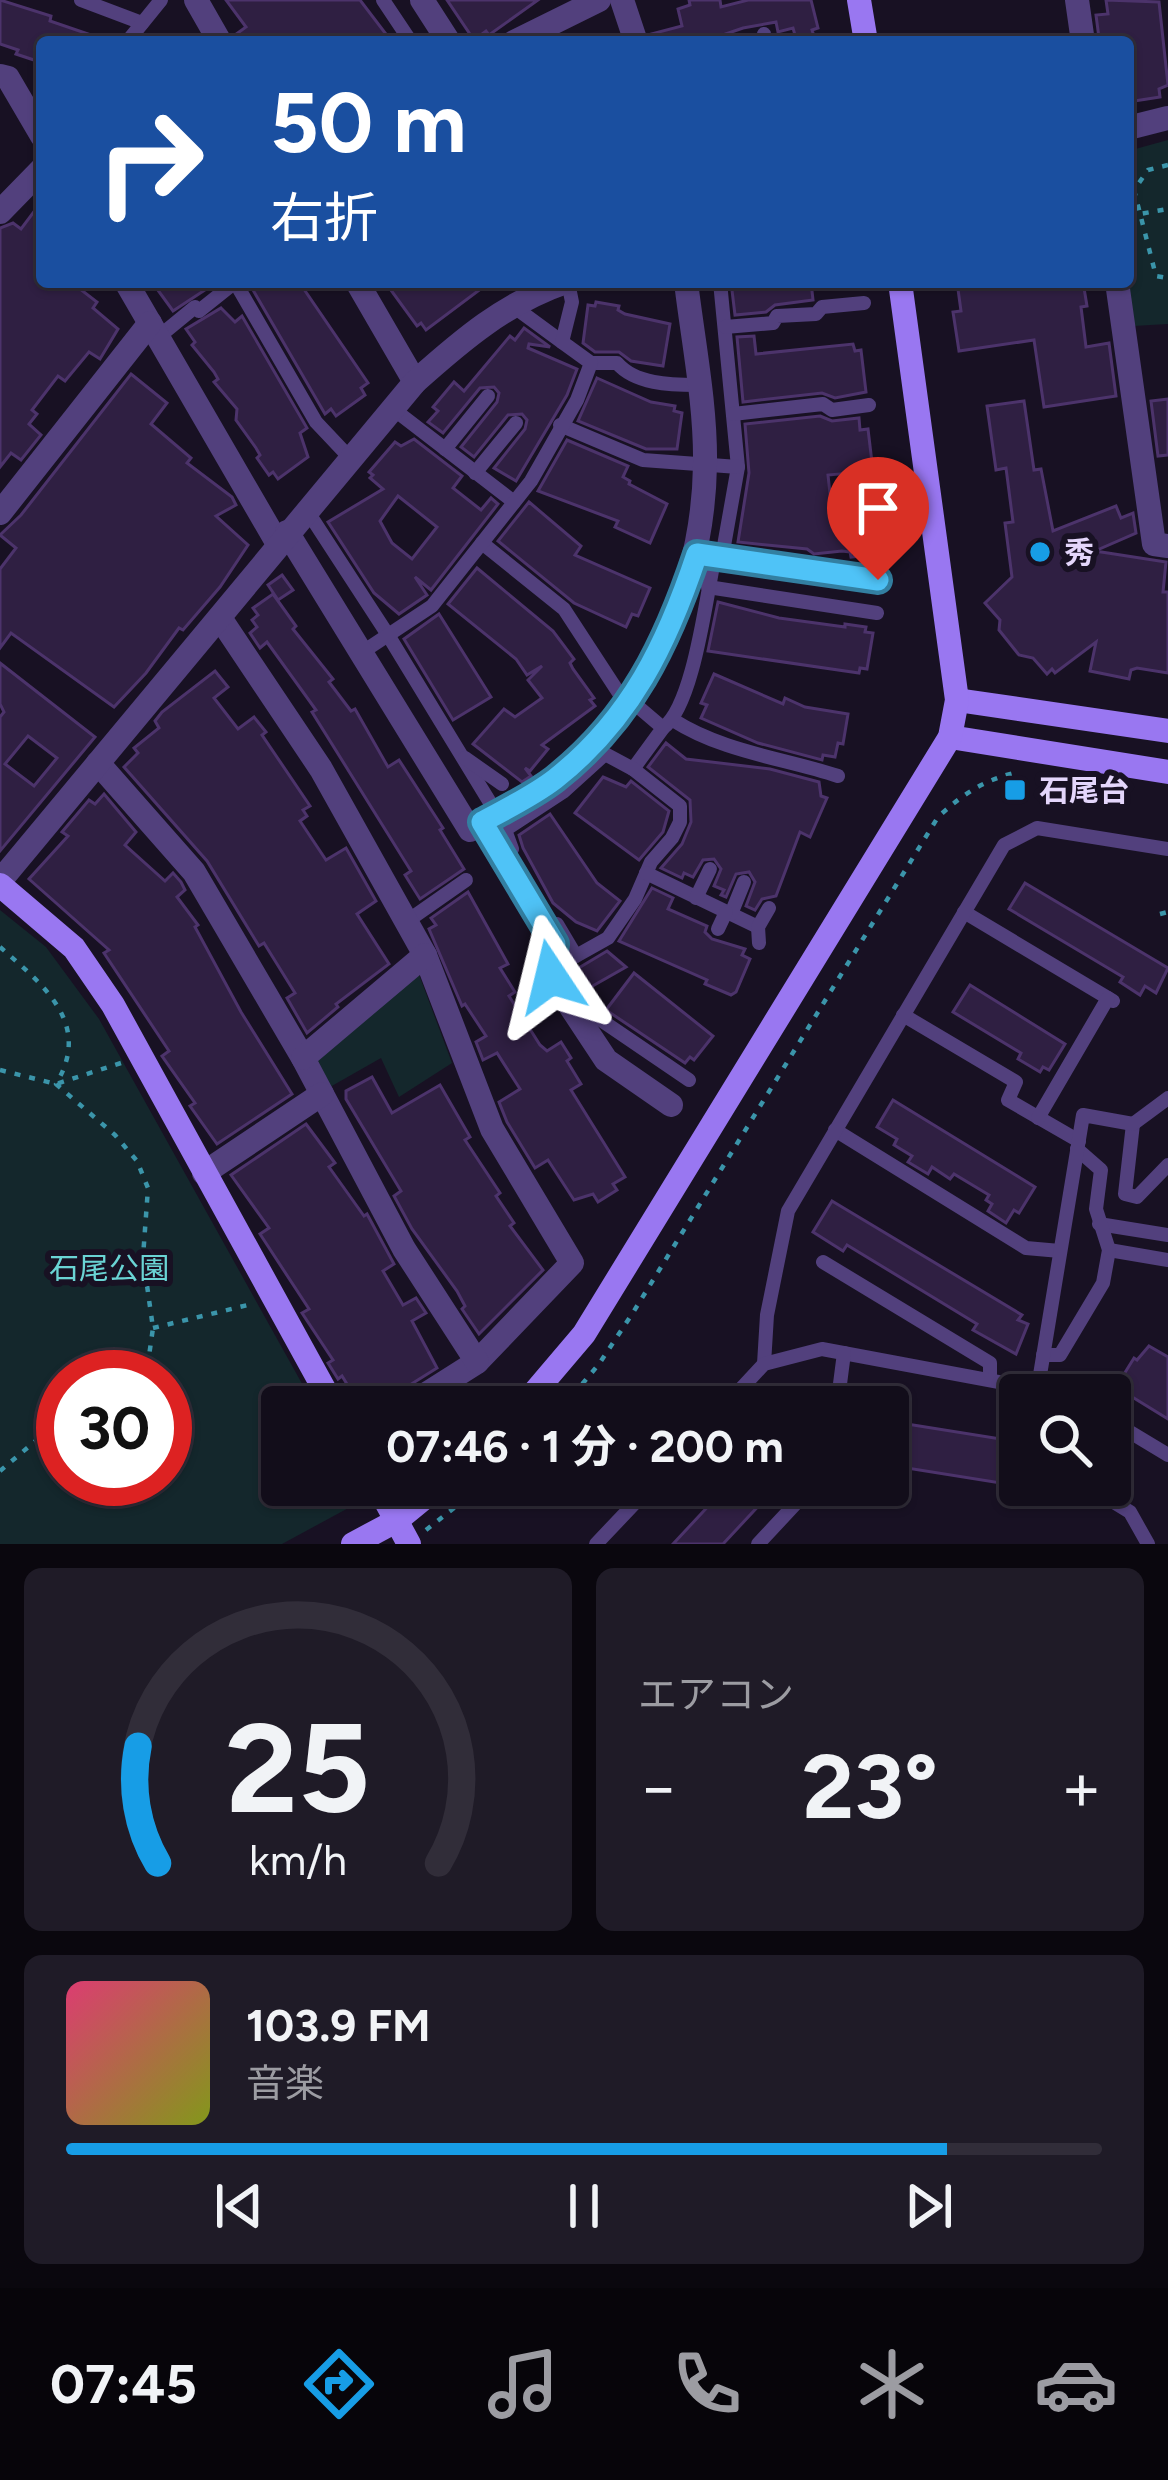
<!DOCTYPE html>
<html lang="ja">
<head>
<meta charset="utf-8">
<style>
  :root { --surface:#120d1a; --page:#1f1b27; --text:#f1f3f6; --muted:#9c9ca2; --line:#312d39; --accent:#179de6 }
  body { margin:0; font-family:Figtree,"Noto Sans JP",sans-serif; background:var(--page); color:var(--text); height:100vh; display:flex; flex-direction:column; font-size:45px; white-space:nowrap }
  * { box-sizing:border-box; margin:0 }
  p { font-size:39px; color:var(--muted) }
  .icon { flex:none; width:66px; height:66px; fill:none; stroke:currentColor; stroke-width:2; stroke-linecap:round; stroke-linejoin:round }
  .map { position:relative; height:1544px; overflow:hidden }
  .side { display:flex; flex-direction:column; gap:24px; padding:24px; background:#0a070e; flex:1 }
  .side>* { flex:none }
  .banner { position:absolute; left:36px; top:36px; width:1098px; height:252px; border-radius:12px; box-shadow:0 3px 9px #0004,0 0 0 3px var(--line); background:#1a4fa0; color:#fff; overflow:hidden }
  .buttons { position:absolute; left:999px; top:1374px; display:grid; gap:24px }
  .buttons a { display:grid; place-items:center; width:132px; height:132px; border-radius:12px; background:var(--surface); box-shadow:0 3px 9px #0004,0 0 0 3px var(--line); font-size:60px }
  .speed { position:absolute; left:36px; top:1350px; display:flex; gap:24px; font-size:60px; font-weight:700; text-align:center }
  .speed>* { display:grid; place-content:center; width:156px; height:156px; border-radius:50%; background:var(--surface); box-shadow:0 3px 9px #0004,0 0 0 3px var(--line); line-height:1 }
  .speed .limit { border:18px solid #d22; background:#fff; color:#111 }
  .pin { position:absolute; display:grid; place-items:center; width:102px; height:102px; color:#fff; margin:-123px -51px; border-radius:50% 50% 50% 0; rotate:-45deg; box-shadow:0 0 12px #0007 }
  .pin .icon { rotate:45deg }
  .me { position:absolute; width:132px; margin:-66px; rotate:350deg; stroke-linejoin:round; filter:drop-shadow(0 0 9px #0008) }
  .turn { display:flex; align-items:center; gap:42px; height:252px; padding:0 36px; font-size:54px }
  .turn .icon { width:156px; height:156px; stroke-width:2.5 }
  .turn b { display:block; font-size:84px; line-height:102px }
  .big { font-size:90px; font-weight:700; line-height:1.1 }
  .side .tile { flex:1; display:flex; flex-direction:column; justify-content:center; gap:18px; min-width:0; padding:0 42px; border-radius:18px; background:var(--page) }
  .side .dial { align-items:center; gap:0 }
  .dial svg { height:312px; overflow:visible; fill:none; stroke:var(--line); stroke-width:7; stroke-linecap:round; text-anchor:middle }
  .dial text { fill:var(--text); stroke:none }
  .song { display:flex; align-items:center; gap:36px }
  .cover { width:144px; height:144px; border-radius:18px; background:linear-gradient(135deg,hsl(340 70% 55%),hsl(70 70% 35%)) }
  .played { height:12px; border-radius:6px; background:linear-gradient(90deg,var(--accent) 85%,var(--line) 85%) }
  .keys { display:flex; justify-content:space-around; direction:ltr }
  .heat { display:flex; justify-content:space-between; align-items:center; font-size:66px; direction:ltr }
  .side .tiles { flex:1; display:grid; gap:24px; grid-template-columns:1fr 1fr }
  .tile:last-child { grid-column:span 2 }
  .trip { position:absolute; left:261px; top:1386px; width:648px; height:120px; border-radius:12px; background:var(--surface); box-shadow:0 3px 9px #0004,0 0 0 3px var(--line); font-weight:700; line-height:120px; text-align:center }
  .dock { display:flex; height:192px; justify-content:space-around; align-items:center; background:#07050a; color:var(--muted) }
  .dock .icon { width:84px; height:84px }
  .dock .current { color:var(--accent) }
  .dock b { font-size:54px; color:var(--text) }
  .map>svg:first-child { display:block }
  .green { fill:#14272c; fill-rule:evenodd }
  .building { fill:#2f1f42; stroke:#4c336b; stroke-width:3; fill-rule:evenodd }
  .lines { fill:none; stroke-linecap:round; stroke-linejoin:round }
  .path { stroke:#3b95aa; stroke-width:4.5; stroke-dasharray:6 9; stroke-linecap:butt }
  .lane { stroke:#52407d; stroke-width:14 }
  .street { stroke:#52407d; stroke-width:24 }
  .secondary { stroke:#9977f1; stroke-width:24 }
  .route-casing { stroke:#337fa1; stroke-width:30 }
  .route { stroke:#4fc3f7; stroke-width:21 }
  .poi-dot { fill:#179de6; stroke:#181123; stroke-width:4.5 }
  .labels { text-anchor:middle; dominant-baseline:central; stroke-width:12; stroke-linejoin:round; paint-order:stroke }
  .poi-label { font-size:30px; font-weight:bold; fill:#e4d6fb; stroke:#181123; text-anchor:start }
  .park-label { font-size:30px; fill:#6ad4d4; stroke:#181123 }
</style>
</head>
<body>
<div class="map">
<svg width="1168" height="1544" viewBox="0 0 1168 1544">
  <rect width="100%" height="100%" fill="#181123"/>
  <g class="green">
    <polygon points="1168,140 1168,324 1133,326 1128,282 1128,151"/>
    <path d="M0 910 46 947 99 1019 315 1407H282V1485H357L365 1499 282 1544H0ZM165 1377V1479H63V1377Z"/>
    <polygon points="418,972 452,1063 399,1097 381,1058 330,1087 314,1058"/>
  </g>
  <g class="building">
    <polygon points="0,0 51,16 50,21 103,39 103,42 42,42 42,58 37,61 16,54 18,50 0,44"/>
    <polygon points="226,0 360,0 392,42 236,42 235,35 246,27"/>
    <polygon points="447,0 538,0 489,35 486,31 474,40"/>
    <polygon points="689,0 720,0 721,7 748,0 811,0 818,28 812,30 815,39 804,42 797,42 793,28 778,32 776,22 743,28 717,37 719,42 652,42 651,34 682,26 678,9 690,5"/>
    <polygon points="1106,0 1159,2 1168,85 1159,89 1160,97 1128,102 1128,42 1108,42 1107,36 1099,38 1096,15 1108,14"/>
    <polygon points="42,201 42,282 71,282 97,302 93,308 118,329 100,359 89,352 65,381 58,376 32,410 37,414 29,424 41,435 21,460 11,453 0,467 0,228 13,223 21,229"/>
    <polygon points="152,282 217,282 173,311"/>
    <polygon points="264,282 299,282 368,383 361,388 365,395 336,416 331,409 325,414 253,290"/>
    <polygon points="385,282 490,282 426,330 421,323 417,326"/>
    <polygon points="731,282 811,282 813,300 775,305 766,312 735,315"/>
    <polygon points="957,282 1083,282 1087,306 1081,307 1086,347 1109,343 1116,396 1044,407 1034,340 959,351 953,312 961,311"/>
    <polygon points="596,302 619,306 618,310 625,314 670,324 663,366 631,361 619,352 595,352 583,343 588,305 595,306"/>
    <polygon points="221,308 235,322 242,316 307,428 300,433 308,457 278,479 273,472 269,475 257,458 260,455 256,448 236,420 237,409 214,382 218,379 214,372 192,345 195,342 186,329"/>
    <polygon points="524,328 550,347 529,344 528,348 577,369 567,395 516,481 494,468 525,429 527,420 522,414 508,415 474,457 461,447 497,402 499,393 494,387 480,388 443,433 428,422 438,411 433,407 454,382 464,391 510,336 515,340"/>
    <polygon points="754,336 756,354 853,344 855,351 861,350 866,392 835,398 822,393 743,402 737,337"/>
    <polygon points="131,374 167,403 151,424 191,458 187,463 232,497 236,505 216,516 248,545 220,587 183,630 179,628 146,673 114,707 11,633 0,648 0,569 16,548 0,535 21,515"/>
    <polygon points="597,378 651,402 675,406 674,411 682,413 677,449 646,449 578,421"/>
    <polygon points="1168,399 1168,455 1158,456 1151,401"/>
    <polygon points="1024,401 1034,470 1041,469 1053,531 1116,506 1121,518 1133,513 1136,533 1095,551 1166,562 1163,592 1168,592 1168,673 1137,668 1131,670 1129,679 1090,671 1096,642 1055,673 1052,669 1047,674 1033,658 1019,655 999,630 1000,620 985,603 1012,577 1005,523 1013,522 1006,468 996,470 987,406"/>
    <polygon points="820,416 832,421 859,418 860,430 868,429 873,471 828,475 832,512 867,508 867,513 875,512 880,554 851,557 850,552 842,551 814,554 807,549 738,542 749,473 745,424"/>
    <path d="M414 439 462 476 453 488 481 510 491 498 498 504 431 590 415 577 427 595 399 614 374 593 328 522 383 489 370 478 373 475 369 472 395 442 401 446ZM398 496 437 527 412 559 392 543 380 521Z"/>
    <polygon points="567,440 628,466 623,477 630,481 629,484 667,504 650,543 615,527 618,521 538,491"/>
    <polygon points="529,502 581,546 575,555 650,588 638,616 632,614 626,627 574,603 498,541"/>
    <polygon points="477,568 553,631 574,659 570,663 573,669 594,698 590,700 595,706 542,745 548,749 530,771 525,768 531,776 522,782 473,744 504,709 515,717 542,698 528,680 542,666 527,675 516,659 448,604"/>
    <polygon points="282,575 293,590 278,600 268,585"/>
    <polygon points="273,594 296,626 293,629 333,679 329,682 351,711 355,709 388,767 399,760 443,828 440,830 464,869 420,899 405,875 411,871 312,712 316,710 267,642 260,648 250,633 257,627 252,620 258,615 253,608"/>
    <polygon points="718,602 779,618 845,627 845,624 866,627 865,632 873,633 867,669 860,668 859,673 708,651"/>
    <polygon points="439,614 491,697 453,720 404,639"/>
    <path d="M0 663 95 737 0 851V717L4 712 0 704ZM28 736 57 758 34 786 5 764Z"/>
    <polygon points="215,671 228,687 214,698 238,729 254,717 266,732 262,735 310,806 303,810 307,816 300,821 326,860 346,848 376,901 357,914 389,964 336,1004 338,1007 307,1033 287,998 295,993 264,943 259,946 207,861 124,767 138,753 134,748 159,728 155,721 162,712"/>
    <polygon points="714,674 783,704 785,698 805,707 848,714 843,744 838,743 835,757 823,755 822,760 758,743 701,718 707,705 701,703"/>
    <polygon points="666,743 686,759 770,769 819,782 821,796 827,798 810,837 800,832 776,896 762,899 755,910 746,906 755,882 749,872 736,874 726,897 721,895 724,890 714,886 721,869 714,859 703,860 693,877 684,873 682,878 661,868 682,844 691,822 690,800 648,767"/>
    <polygon points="603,777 626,787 631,781 669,811 663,832 639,860 575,813"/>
    <polygon points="104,794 136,832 125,845 165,881 173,873 181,882 185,890 177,897 198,925 195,927 241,1012 292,1094 217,1144 190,1106 195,1103 162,1056 169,1051 104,953 109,950 29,879 68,836 62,832 89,800 95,804"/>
    <polygon points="550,814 597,883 620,901 597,931 576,922 553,903 523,848 519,835"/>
    <polygon points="1025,883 1168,968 1156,993 1145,986 1140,995 1120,982 1123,977 1009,909"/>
    <polygon points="652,888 673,898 668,909 707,926 705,932 712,939 745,949 742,955 750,959 736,992 731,995 705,984 707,980 619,941"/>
    <polygon points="468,892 508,964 500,968 515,992 509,996 540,1045 547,1051 561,1042 571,1058 567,1061 581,1084 571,1090 625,1177 613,1184 617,1190 598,1202 593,1194 574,1200 548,1160 535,1168 507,1122 499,1102 520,1089 497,1053 483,1060 476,1042 486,1036 465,1004 462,1006 429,929 436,925 431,918"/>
    <polygon points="607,951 626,967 589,988 577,969"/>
    <polygon points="634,973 713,1036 694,1060 690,1057 685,1063 606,1010"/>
    <polygon points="970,985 1065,1044 1049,1070 1043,1067 1040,1072 1018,1059 1021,1053 953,1012"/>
    <polygon points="372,1077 392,1113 440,1085 470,1137 465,1140 500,1193 496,1196 514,1223 510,1226 543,1270 479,1334 462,1309 465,1306 457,1291 412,1229 394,1196 401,1191 346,1099 346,1091"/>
    <polygon points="893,1100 1035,1187 1019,1213 1014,1210 1006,1223 988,1211 992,1204 986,1200 989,1195 954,1174 950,1179 932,1167 928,1174 908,1162 912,1156 894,1145 897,1139 877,1127"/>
    <polygon points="306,1124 335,1163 329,1167 364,1216 367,1214 394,1264 383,1271 403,1305 416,1298 426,1313 412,1321 437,1368 397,1393 390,1407 361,1407 342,1376 338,1379 328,1363 333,1360 302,1313 309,1309 260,1234 269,1228 231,1175"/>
    <polygon points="832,1201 1022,1315 1018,1320 1028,1324 1016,1354 973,1330 977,1324 847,1245 843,1251 813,1232"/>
    <polygon points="1149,1346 1168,1357 1168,1419 1116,1387 1134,1358 1137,1360"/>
    <polygon points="888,1421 1020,1442 1020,1486 888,1465"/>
    <polygon points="728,1485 778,1485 723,1544 673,1544"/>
  </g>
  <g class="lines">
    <g class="path">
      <polyline points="1168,165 1148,170 1134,190 1156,276 1168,278"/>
      <polyline points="1128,216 1168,209"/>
      <polyline points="1160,914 1168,912"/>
      <path d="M0 947C42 984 93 1023 56 1084L115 1135 137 1161 148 1188 143 1257 153 1328 146 1377"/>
      <polyline points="0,1070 56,1084 121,1063"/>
      <polyline points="153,1328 252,1304"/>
      <path d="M563 1407 599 1364 634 1311 938 817C962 795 982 781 1014 773"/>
      <polyline points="0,1471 52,1427 63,1423"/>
      <polyline points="426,1530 483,1485"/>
    </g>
    <g class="lane">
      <polyline points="81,0 142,23"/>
      <polyline points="383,0 411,42"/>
      <polyline points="764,34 765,42"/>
      <polyline points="127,42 161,0"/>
      <polyline points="235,282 316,422 350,458"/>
      <polyline points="720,282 738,467 722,557"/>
      <polyline points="513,306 562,342"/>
      <polyline points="725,327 773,323 777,316 816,314 822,307 864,303"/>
      <polyline points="167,330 195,307 199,311 234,283"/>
      <path d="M591 363H617C635 384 670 385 697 385"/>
      <polyline points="392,408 514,502"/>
      <polyline points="733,414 823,404 832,410 869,405"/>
      <polyline points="560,425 643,460 738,467"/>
      <polyline points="445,449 488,396"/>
      <polyline points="475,473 516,423"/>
      <polyline points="306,509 388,635 497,814"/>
      <polyline points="482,543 564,609 626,704"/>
      <polyline points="708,587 877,613"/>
      <polyline points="361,653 432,606 531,481 577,400 591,363 562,342 572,302 568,282"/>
      <polyline points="629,699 663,728 633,769"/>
      <path d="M673 720C723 752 783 758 838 776"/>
      <path d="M663 728C694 705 706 596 715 556"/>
      <polyline points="465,758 502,784"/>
      <polyline points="512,849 505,830 563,792 605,754 633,769 680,806 680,822 672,838 651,862 635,899 608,938 567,961 565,971 592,1014 689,1080"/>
      <polyline points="646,873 758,927"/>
      <polyline points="696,898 710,869"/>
      <polyline points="964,912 1113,1001"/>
      <polyline points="731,914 744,882"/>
      <polyline points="406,922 466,880"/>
      <polyline points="557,924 576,956"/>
      <polyline points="718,929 726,912"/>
      <polyline points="759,943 758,927 769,908"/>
      <polyline points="903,1015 1016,1082 1008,1100 1079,1141"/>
      <polyline points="1038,1118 1108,998"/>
      <polyline points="1133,1124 1125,1194 1137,1197 1168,1165"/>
      <polyline points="835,1130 1026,1248 1060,1251"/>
      <polyline points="1099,1224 1168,1235"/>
      <polyline points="1109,1250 1168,1260"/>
      <polyline points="823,1262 990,1363 990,1378"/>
      <polyline points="1043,1355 1060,1355 1103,1283 1109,1250 1096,1209 1101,1170 1077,1149"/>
      <polyline points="764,1364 767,1315 788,1211 1004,845 1037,828 1168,849"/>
      <polyline points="1038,1387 1083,1115 1133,1124 1168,1098"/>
      <polyline points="724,1407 764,1364 822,1349 1068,1395"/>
      <polyline points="837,1407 844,1353"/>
      <polyline points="1110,1420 1168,1455"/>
      <polyline points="1086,1485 1130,1512 1148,1544"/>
      <polyline points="596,1544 652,1485"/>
      <polyline points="758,1544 813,1485"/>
    </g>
    <g class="street">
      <polyline points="196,0 220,42"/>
      <polyline points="422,0 449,42"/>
      <polyline points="622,0 636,42"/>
      <polyline points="1077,0 1083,42"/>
      <polyline points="514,42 599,0"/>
      <polyline points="0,76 8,78 42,136"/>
      <polyline points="1128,128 1168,118"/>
      <polyline points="0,212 42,169"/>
      <polyline points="126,282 278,544"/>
      <polyline points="357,282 415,382"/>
      <polyline points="1117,282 1154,544 1168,546"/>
      <polyline points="0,513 150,323"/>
      <path d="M287 532 470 830C498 813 531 799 556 778 651 699 703 587 705 465 706 405 693 341 686 282"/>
      <polyline points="697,554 878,580"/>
      <polyline points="220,618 321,769 425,955 492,1129 572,1263 477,1362 406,1407"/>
      <polyline points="98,763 194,872 303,1058 404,1249 477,1362"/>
      <polyline points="482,822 555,944 551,977 606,1060 671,1105"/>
      <path d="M0 881 415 382C462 340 505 303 566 282"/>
      <polyline points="303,1058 425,955"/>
      <polyline points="204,1173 322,1094"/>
    </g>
    <g class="secondary">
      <polyline points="859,0 866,42"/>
      <polyline points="957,700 1168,731"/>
      <polyline points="950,737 1168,772"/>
      <polyline points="0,885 74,948 113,1005 334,1407"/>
      <polyline points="522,1407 584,1334 950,737 957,700 900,282"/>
      <polyline points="377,1485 409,1544"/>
      <polyline points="353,1544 396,1521 440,1485"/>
    </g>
  </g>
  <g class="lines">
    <g class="route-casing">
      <path id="route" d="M551 977 555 944 482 822C506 809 533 796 555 779 631 719 667 644 697 554L878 580"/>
    </g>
    <use href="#route" class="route"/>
  </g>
  <g class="poi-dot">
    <circle cx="1040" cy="552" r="12"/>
    <rect x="1003" y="778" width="24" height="24" rx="6"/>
  </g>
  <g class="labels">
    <g class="poi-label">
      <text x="1064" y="552">秀</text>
      <text x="1039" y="790">石尾台</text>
    </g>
    <g class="park-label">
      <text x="109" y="1268">石尾公園</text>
    </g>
  </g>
</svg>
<div class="buttons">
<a><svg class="icon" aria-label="search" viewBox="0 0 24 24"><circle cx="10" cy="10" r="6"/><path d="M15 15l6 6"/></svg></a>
</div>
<div class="speed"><div class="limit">30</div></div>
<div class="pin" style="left:878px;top:580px;background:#d93025"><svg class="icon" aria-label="arrive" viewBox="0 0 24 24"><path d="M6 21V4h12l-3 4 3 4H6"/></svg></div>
<svg class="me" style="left:551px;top:977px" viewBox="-20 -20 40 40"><path d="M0-17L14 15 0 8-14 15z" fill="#4fc3f7" stroke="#fff" stroke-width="4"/></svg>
<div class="trip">07:46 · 1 分 · 200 m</div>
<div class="banner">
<div class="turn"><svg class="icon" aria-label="right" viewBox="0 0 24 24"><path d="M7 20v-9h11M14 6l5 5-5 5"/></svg><div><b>50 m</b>右折</div></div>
</div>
</div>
<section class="side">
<div class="tiles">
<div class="tile dial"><svg viewBox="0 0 100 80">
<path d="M14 69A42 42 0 1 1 86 69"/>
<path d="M14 69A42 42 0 0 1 9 39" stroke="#179de6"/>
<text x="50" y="56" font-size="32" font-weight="700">25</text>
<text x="50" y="72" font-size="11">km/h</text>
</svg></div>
<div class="tile"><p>エアコン</p>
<div class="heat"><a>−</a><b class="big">23°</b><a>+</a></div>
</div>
<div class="tile">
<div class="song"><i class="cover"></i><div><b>103.9 FM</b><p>音楽</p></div></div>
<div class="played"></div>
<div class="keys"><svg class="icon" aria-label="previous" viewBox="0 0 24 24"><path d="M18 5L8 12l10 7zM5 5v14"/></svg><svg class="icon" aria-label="pause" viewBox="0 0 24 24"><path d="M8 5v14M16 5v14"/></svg><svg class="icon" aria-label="next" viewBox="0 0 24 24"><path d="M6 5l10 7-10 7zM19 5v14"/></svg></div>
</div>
</div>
</section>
<nav class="dock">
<b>07:45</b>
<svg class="icon current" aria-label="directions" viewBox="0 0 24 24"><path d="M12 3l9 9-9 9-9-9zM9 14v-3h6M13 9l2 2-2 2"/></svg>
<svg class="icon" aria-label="music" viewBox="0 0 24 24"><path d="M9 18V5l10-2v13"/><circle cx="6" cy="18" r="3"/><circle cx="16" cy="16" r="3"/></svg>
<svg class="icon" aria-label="phone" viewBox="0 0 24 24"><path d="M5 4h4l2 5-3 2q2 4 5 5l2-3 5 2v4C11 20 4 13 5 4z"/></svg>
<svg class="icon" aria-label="climate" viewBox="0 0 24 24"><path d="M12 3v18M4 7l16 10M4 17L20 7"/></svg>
<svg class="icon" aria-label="car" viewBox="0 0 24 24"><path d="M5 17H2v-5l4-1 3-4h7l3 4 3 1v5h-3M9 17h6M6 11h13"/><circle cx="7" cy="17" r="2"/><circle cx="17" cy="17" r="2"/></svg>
</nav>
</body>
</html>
